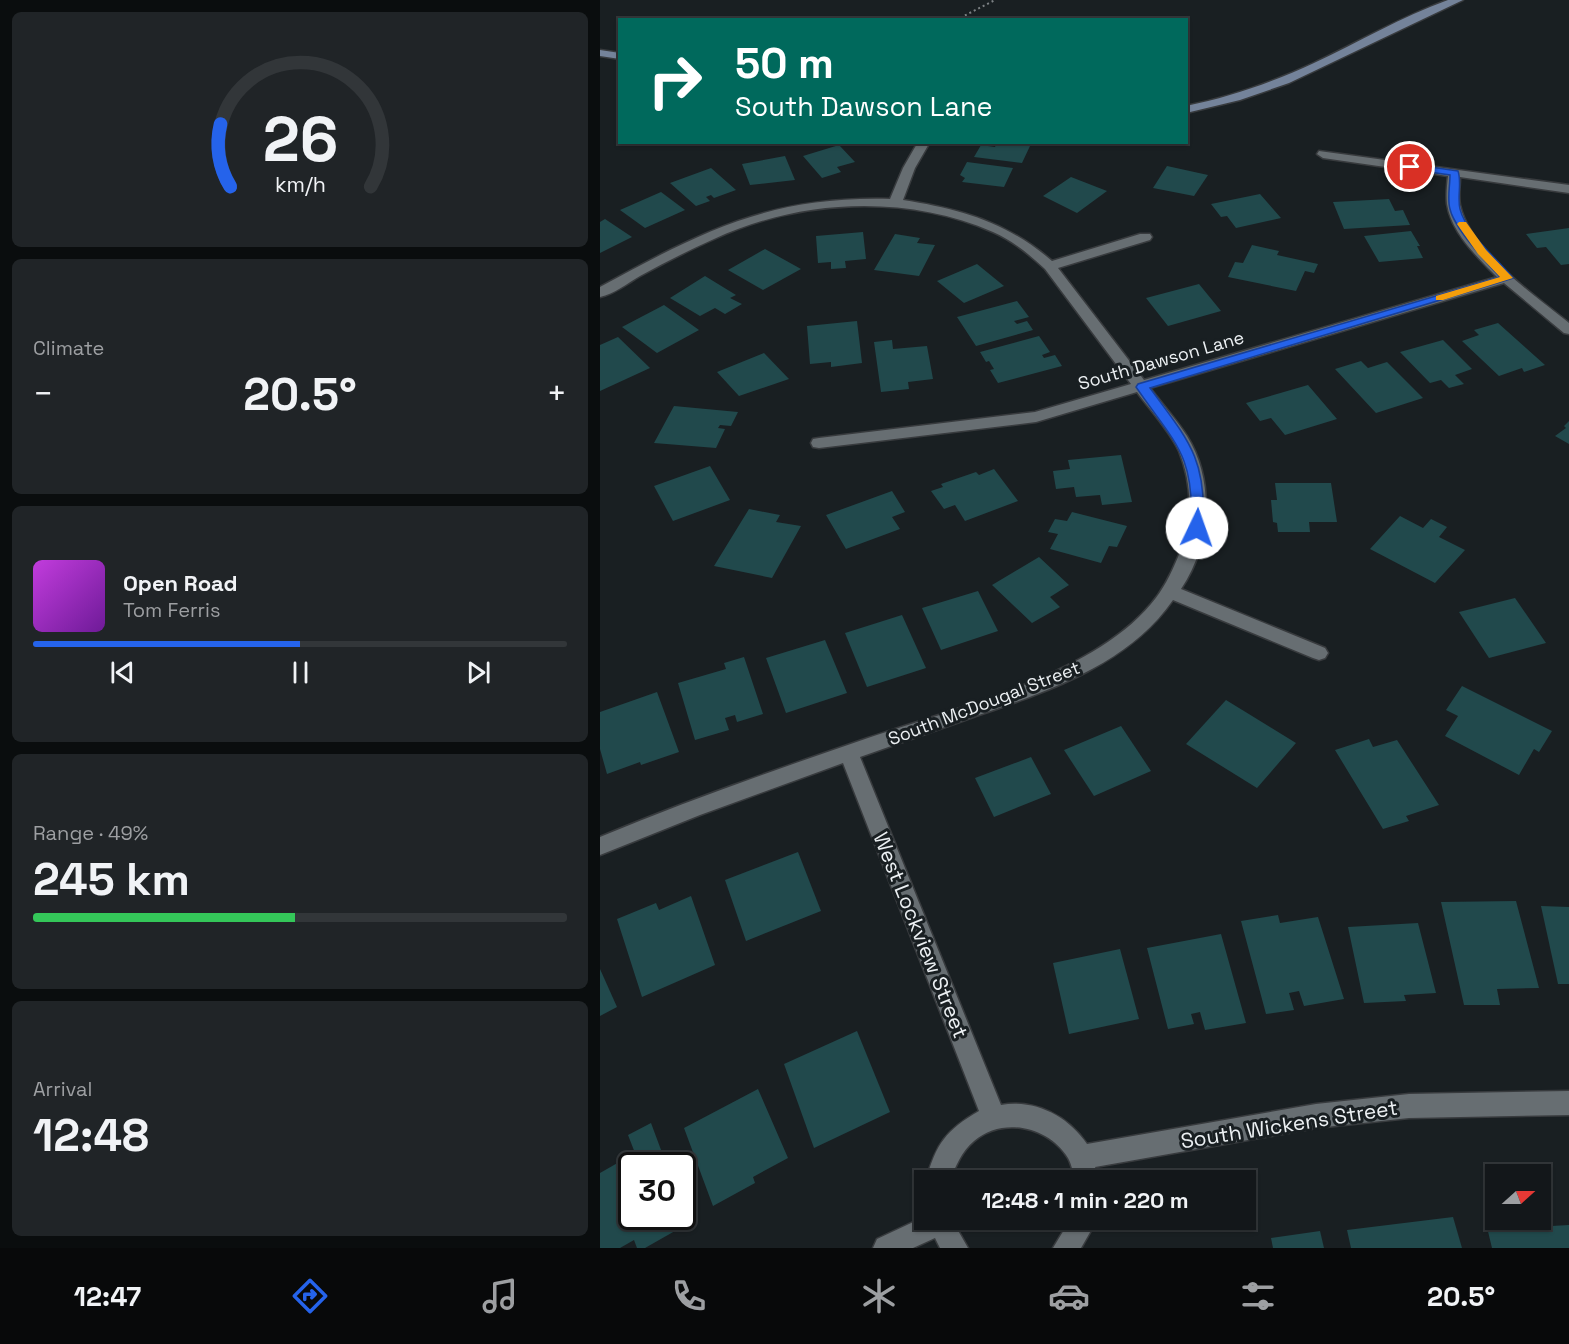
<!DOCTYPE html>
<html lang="en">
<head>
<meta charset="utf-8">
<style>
  :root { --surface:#13171a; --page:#202427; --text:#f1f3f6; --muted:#9d9fa2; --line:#323639; --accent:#2563eb }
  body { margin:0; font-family:"Space Grotesk",sans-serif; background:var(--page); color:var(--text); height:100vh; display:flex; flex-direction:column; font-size:22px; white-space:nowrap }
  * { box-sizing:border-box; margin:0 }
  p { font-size:20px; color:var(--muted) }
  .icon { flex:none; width:33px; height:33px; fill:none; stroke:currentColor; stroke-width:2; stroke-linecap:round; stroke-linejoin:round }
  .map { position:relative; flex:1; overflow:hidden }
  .panel { display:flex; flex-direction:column; gap:12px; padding:12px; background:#0a0d0e; width:600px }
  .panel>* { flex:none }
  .top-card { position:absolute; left:18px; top:18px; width:570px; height:126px; border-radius:0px; box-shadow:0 2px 4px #0004,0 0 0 2px var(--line); background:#00695c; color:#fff; overflow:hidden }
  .needle { width:39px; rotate:69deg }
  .tools { position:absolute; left:885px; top:1164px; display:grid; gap:12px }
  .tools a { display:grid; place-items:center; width:66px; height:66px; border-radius:0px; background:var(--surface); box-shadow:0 2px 4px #0004,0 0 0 2px var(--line); font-size:30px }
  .speed { position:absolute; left:18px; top:1152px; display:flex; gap:12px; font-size:30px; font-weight:700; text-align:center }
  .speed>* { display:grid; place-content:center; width:78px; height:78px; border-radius:50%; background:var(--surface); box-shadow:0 2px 4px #0004,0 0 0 2px var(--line); line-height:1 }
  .speed .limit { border:3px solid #111; border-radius:9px; background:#fff; color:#111 }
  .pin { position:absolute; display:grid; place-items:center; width:51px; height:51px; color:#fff; margin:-26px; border:3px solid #fff; border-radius:50%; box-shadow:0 2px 6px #0007 }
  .me { position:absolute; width:66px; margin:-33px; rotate:3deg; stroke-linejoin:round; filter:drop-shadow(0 0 4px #0008) }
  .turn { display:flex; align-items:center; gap:21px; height:126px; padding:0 18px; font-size:27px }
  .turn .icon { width:78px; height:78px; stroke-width:2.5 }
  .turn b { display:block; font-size:42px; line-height:51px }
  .big { font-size:45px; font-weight:700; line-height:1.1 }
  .panel .tile { flex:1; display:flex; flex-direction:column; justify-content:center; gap:9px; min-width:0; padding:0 21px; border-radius:9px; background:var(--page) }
  .panel .dial { align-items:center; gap:0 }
  .dial svg { height:156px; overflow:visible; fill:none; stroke:var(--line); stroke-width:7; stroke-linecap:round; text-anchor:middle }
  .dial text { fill:var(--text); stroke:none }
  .song { display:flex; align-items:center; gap:18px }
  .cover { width:72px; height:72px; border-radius:9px; background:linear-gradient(135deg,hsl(290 70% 55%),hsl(280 70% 35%)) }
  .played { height:6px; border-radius:3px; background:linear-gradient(90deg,var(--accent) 50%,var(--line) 50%) }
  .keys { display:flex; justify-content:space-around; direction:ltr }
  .heat { display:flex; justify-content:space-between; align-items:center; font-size:33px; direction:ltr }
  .charge { height:9px; border-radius:4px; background:linear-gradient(90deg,#34c759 49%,var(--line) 0) }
  .trip { position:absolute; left:314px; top:1170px; width:342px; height:60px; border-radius:0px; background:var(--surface); box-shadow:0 2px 4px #0004,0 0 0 2px var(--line); font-weight:700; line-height:60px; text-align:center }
  .dock { display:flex; height:96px; justify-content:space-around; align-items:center; background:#08090a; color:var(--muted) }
  .dock .icon { width:42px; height:42px }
  .dock .selected { color:var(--accent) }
  .dock b { font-size:27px; color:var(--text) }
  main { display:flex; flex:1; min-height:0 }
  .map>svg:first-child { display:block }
  .building { fill:#21494c }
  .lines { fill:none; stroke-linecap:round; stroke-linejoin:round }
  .street-casing { stroke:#383b3e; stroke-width:3 }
  .secondary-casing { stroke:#383b3e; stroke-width:3 }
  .path { stroke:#7d8285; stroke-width:2; stroke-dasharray:2 3; stroke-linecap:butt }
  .street { fill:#676e72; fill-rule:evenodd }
  .secondary { fill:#74839a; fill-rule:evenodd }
  .route { fill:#2563eb; stroke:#184099; stroke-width:1.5 }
  .slow { fill:#f59e0b }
  .labels { text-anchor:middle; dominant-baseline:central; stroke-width:6; stroke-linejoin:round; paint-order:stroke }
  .street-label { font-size:18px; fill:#ecf0f3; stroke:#191f22 }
  .near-street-label { font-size:21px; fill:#ecf0f3; stroke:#191f22 }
</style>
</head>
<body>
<main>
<section class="panel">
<div class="tile dial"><svg viewBox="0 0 100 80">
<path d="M14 69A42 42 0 1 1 86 69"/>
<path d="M14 69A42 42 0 0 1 9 37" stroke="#2563eb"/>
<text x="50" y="56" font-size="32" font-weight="700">26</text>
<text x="50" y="72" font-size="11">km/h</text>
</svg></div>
<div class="tile"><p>Climate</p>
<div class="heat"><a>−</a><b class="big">20.5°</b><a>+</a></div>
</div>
<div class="tile">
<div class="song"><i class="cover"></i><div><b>Open Road</b><p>Tom Ferris</p></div></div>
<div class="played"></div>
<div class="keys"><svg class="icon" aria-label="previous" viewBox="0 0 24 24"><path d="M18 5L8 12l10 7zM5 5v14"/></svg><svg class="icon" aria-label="pause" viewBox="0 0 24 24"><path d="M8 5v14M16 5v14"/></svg><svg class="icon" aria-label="next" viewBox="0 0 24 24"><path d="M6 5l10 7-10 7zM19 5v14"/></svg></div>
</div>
<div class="tile"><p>Range · 49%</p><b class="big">245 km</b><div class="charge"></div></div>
<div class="tile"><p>Arrival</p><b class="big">12:48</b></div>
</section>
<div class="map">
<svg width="969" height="1248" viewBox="0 0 969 1248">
  <rect width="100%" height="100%" fill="#191f22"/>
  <g class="building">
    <polygon points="397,142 400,142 430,146 422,163 374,157 381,145 395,147"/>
    <polygon points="239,145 255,162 237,167 241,172 222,178 203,156"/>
    <polygon points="185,156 195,180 150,185 142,164"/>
    <polygon points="367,162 413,168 404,187 362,182 365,178 360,175"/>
    <polygon points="567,166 608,175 594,196 553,188"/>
    <polygon points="111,168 136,190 114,198 111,195 106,197 110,201 96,206 70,183"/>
    <polygon points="471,177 507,191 477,213 443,196"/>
    <polygon points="61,192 85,210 45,228 20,210"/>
    <polygon points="660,194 681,218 636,228 627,216 621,217 611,204"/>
    <polygon points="789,199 795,211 803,210 810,225 744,229 733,202"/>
    <polygon points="5,219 32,237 0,253 0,222"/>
    <polygon points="969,228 969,264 961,265 946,247 937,248 926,234"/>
    <polygon points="811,231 820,246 817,246 823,258 779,262 764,236"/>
    <polygon points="263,232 266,259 245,261 246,268 231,269 231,262 218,263 216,236"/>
    <polygon points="295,234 320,238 317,243 335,245 319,276 274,270"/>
    <polygon points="652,245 679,251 677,255 718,264 714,273 705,271 696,291 628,277 635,262 643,263"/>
    <polygon points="165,249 201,269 163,290 128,270"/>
    <polygon points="377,264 404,286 364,303 337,281"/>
    <polygon points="105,276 136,295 130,298 142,304 125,314 115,308 100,316 70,298"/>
    <polygon points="599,284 621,311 568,326 546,298"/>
    <polygon points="417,301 429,317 414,321 417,324 427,321 433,330 376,346 357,317"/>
    <polygon points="64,305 99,330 57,353 22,327"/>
    <polygon points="257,321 262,363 231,367 231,362 210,364 207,326"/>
    <polygon points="898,323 945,365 924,372 922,368 899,376 862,341 879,335 874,330"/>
    <polygon points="439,336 450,352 442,355 444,358 455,355 462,366 398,383 390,370 394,369 389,361 386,362 380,352"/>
    <polygon points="18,337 50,368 0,391 0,345"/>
    <polygon points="292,340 293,349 327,346 333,379 308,382 309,389 281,392 274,342"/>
    <polygon points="843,340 872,369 855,375 864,384 849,388 841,380 830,383 800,352"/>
    <polygon points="164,353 189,379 139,396 117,372"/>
    <polygon points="761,361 768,368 787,362 823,398 776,413 735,369"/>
    <polygon points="708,385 737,419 685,435 671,418 660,421 646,403"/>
    <polygon points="74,406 138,412 131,426 120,425 118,428 125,429 116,448 54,443"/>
    <polygon points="969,421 969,444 955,436 966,428 964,426"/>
    <polygon points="521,455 532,502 502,505 500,495 476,497 474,487 456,489 453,471 470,469 468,460"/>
    <polygon points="110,466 130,500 73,521 54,486"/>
    <polygon points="394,469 418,501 365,521 355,505 344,509 331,491 343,487 341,484 376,472 379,475"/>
    <polygon points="675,483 731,483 737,522 709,522 710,532 678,532 677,523 673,522 671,500 677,500"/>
    <polygon points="292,491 305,512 292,517 300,529 246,549 226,515"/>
    <polygon points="149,509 180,515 176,522 201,526 172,578 114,566"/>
    <polygon points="472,512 527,526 517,547 509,546 501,563 450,549 458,534 448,532 455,519 467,521"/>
    <polygon points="800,516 823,528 831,519 847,527 839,537 865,550 835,583 770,549"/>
    <polygon points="439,557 469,585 450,597 460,607 432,623 392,585"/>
    <polygon points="378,591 398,631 341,650 322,608"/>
    <polygon points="915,598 946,643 889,658 859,612"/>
    <polygon points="302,615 326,668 267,687 245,633"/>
    <polygon points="225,640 247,693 186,713 166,658"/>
    <polygon points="144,657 163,714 137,722 135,715 125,718 129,730 95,740 78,683 126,669 124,663"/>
    <polygon points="862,686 952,731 939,752 934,749 919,775 845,736 858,716 846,710"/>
    <polygon points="57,692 79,752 41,765 40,762 7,774 0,749 0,712"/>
    <polygon points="626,700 696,743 657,788 586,744"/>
    <polygon points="521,726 551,771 494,796 464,750"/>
    <polygon points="769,739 773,747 797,740 839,805 806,816 809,821 783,829 735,750"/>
    <polygon points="431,757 451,794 394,817 375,778"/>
    <polygon points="198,852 221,911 146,941 125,880"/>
    <polygon points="91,896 115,965 42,997 17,919 56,903 59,910"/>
    <polygon points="916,901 939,988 897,989 900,1005 864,1005 841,902"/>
    <polygon points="941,906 969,907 969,984 958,984"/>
    <polygon points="678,915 680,923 718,917 744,999 704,1006 699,991 689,993 694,1010 666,1014 641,921"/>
    <polygon points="818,923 836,993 804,995 806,1001 764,1003 748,927"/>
    <polygon points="621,934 646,1023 605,1030 600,1012 591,1014 594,1024 568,1029 547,948"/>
    <polygon points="520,949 539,1019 469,1034 453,963"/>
    <polygon points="0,969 17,1007 0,1016"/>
    <polygon points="257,1031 290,1112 214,1148 184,1064"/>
    <polygon points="158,1089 188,1158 153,1177 155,1183 113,1206 84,1128"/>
    <polygon points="51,1123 67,1166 32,1166 32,1216 82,1216 83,1205 89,1223 45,1248 37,1248 34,1240 20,1248 0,1248 0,1173 35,1153 28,1135"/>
    <polygon points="884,1215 896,1215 896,1220 932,1220 934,1227 969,1225 969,1248 892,1248"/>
    <polygon points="853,1217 862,1248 751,1248 747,1230"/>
    <polygon points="720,1231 724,1248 673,1248 671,1238"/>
  </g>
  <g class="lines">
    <g class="street-casing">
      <g id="street">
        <path d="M318 142H330L315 168 303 200C360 209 407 222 452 261L540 234H550L552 237 550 240 458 268 544 380 897 277C877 257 851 232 847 204 846 194 847 185 848 176L723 158 717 154 719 151 969 185V193L860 177C860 187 858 196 860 205 870 251 934 295 969 323V334L964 333 904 283 550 388C562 404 576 419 587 436 615 481 611 545 581 589L725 648 728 653 725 658 719 660 713 658 573 600C526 668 439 694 365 720 330 732 295 745 260 757L401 1105C435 1099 468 1116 487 1144L716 1104 809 1094 969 1091V1115L809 1118 716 1128 495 1167 500 1180H476C473 1174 472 1165 468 1158 449 1127 403 1116 374 1141 361 1152 356 1166 350 1180H326C336 1144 346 1130 379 1111L243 763 100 815 0 855V837C88 800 178 769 268 738 355 708 491 676 551 604 563 590 571 574 578 557 593 523 593 486 579 451 569 430 551 411 537 392L436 422 219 448 213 447 211 443 213 439 219 438 435 412 531 384 445 269C430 255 412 240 393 232 306 194 200 199 114 239 89 250 64 263 40 276 28 283 14 294 0 297V287C103 231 169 196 290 199L303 168Z"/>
        <polygon points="324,1217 324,1220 352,1220 368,1248 340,1248 335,1238 313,1248 273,1248 277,1239"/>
        <polygon points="470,1220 497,1220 481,1248 453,1248"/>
      </g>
    </g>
    <g class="secondary-casing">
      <g id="secondary">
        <path d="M848 0H863L689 83 640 100 586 113V106C631 97 673 82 714 63 759 42 801 17 848 0Z"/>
        <polygon points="0,50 20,53 20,59 0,56"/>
      </g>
    </g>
    <polyline class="path" points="356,20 395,0"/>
    <use href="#street" class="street"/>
    <use href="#secondary" class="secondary"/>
  </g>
  <path class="route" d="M810 164 858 171C862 183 857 197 860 209 866 233 897 259 913 278L550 388C589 441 607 459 603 528L597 533 592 531 591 528C595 454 575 444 536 387L538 384 900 277C886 262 854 228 850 209 847 199 850 186 850 175L807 169V165Z"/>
  <polygon class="slow" points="859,222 866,222 886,250 913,278 843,300 836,300 836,296 900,277 878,254 857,224"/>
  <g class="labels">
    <g class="street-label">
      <text transform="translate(561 360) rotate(-16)">South Dawson Lane</text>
      <text transform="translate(384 703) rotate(-21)">South McDougal Street</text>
    </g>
    <g class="near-street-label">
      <text transform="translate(321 935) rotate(68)">West Lockview Street</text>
      <text transform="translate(689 1124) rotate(-9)">South Wickens Street</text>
    </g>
  </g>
</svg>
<div class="tools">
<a><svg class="needle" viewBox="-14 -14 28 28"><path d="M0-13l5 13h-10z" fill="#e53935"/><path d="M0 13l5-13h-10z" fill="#9d9fa2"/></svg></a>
</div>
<div class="speed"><div class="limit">30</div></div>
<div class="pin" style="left:810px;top:167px;background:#d93025"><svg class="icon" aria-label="arrive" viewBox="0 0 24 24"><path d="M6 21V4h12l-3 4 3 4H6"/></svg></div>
<svg class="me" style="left:597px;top:528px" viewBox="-20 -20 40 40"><circle r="19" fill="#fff"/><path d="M0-13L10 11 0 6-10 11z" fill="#2563eb"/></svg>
<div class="trip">12:48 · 1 min · 220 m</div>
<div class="top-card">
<div class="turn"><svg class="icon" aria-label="right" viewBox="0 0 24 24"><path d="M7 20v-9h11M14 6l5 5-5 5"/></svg><div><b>50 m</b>South Dawson Lane</div></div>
</div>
</div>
</main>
<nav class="dock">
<b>12:47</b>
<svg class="icon selected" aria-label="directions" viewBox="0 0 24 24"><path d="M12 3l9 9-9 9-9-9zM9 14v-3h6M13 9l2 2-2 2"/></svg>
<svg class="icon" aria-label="music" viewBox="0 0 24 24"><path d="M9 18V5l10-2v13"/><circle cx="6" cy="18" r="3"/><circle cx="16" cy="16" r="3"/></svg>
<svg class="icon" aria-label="phone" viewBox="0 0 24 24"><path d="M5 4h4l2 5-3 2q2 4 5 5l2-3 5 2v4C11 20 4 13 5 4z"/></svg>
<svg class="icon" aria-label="climate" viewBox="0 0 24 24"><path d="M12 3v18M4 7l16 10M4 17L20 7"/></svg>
<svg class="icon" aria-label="car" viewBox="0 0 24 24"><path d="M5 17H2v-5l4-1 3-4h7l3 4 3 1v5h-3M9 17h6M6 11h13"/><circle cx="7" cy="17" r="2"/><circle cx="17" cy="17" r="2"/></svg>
<svg class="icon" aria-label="filters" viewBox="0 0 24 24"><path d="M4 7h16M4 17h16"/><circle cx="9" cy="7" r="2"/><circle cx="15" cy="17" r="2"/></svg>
<b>20.5°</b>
</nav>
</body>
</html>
